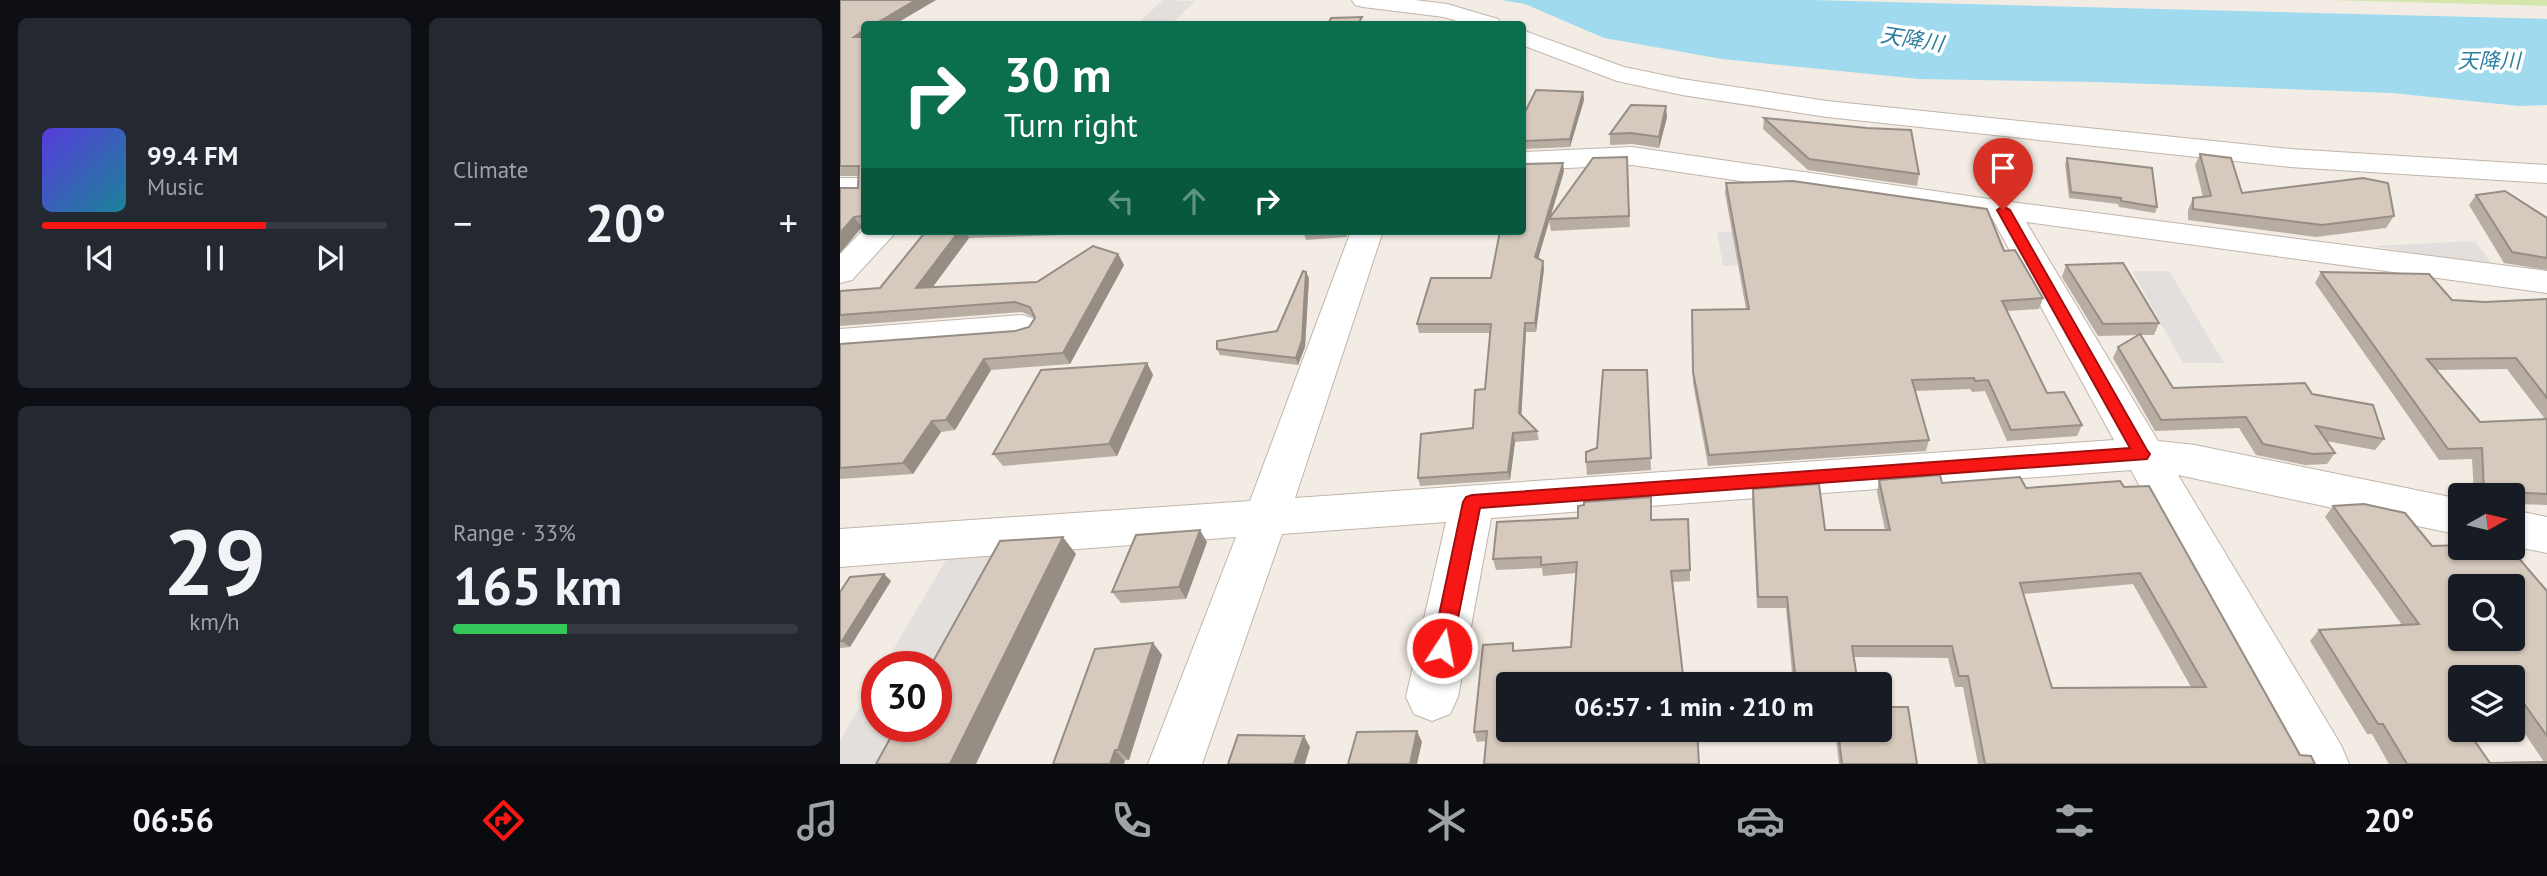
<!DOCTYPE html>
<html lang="en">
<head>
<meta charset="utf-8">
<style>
  :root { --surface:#171b24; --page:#242831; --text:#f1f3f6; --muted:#9ea1a6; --line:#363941; --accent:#f71816 }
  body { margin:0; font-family:"PT Sans","Noto Sans JP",sans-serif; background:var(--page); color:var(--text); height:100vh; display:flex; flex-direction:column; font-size:26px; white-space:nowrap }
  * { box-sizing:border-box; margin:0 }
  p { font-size:23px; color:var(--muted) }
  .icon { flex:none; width:38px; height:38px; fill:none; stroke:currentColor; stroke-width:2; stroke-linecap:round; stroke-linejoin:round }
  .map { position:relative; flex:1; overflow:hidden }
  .side { display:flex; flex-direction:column; gap:18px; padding:18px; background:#0d0f14; width:840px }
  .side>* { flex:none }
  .hud { position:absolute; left:21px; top:21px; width:665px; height:214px; border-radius:7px; box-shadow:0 2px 5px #0004; background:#0b6e4f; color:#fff; overflow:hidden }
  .needle { width:46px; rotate:82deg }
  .fabs { position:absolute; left:1608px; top:483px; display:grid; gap:14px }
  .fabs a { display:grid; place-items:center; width:77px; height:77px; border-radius:7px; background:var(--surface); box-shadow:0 2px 5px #0004; font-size:35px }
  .speed { position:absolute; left:21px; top:651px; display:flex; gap:14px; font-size:35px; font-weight:700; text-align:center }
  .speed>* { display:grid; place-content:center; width:91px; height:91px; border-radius:50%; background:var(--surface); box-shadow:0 2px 5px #0004; line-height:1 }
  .speed .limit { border:10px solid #d22; background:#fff; color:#111 }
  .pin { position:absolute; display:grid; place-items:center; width:60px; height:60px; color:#fff; margin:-72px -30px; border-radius:50% 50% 50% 0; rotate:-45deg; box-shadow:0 0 7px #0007 }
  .pin .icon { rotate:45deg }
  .me { position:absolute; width:77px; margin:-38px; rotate:11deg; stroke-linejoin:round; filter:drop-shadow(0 0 5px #0008) }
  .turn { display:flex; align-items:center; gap:24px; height:147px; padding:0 28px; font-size:32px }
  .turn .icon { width:91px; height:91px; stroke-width:2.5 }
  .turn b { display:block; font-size:49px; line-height:60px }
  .lanes { display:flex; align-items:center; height:66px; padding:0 28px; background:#0003; justify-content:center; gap:35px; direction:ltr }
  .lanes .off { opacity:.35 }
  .big { font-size:52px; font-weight:700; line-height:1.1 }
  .side .widget { flex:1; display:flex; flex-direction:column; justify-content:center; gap:10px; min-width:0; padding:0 24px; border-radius:10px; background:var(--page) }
  .side .dial { align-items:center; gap:0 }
  .dial b { font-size:91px; line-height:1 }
  .song { display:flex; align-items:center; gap:21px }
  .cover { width:84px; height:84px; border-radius:10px; background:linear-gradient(135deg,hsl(250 70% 55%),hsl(190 70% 35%)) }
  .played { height:7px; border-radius:4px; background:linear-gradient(90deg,var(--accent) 65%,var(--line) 65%) }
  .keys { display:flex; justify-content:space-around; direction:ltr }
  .heat { display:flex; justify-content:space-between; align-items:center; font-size:38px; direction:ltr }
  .charge { height:10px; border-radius:5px; background:linear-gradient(90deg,#34c759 33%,var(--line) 0) }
  .side .tiles { flex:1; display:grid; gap:18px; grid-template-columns:repeat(2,1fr) }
  .trip { position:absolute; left:656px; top:672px; width:396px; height:70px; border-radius:7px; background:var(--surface); box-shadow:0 2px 5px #0004; font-weight:700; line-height:70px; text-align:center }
  .dock { display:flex; height:112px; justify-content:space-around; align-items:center; background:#090b0e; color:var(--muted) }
  .dock .icon { width:49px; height:49px }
  .dock .current { color:var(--accent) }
  .dock b { font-size:32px; color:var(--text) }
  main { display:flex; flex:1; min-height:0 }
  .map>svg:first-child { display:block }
  .green { fill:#d5e6ad }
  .parking { fill:#e3dfdd }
  .water { fill:#a0daef }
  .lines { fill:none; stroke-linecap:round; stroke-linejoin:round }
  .minor-casing { stroke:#c0b5aa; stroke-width:2 }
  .minor { fill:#fff; fill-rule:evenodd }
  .wall { fill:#b8ada3; fill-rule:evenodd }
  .shaded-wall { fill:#968d84 }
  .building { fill:#d6c9bd; stroke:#968d84; stroke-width:2; fill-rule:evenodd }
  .route { fill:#f71816; stroke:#a1100e; stroke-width:2 }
  .labels { text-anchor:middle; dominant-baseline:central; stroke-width:7; stroke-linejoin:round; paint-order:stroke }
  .far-water-label { font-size:21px; font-style:italic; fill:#2c7e9e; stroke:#fff }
</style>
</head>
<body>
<main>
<section class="side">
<div class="tiles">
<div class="widget">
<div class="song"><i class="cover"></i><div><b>99.4 FM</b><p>Music</p></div></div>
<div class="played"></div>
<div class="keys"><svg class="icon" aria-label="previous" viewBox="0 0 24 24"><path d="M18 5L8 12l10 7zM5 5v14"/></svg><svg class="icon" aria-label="pause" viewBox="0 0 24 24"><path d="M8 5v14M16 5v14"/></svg><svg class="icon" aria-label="next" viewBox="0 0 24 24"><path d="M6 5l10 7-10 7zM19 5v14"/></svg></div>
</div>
<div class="widget"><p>Climate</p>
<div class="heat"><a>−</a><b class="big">20°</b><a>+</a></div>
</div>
<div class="widget dial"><b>29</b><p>km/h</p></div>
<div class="widget"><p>Range · 33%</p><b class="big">165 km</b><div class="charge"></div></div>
</div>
</section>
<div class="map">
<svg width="1707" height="764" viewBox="0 0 1707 764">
  <rect width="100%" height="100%" fill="#f2ece4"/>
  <polygon class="green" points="1488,0 1707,0 1707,6"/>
  <g class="parking">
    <polygon points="323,0 355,1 331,24 297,24"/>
    <polygon points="966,228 976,261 883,266 877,232"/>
    <polygon points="1635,241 1654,266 1533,246"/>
    <polygon points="1292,271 1329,271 1384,363 1343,363"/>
    <polygon points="170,544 96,667 43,667 113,548"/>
    <polygon points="37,678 37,726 72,726 52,764 0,764 0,740"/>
  </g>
  <polygon class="water" points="661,0 970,0 1707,19 1707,105 1679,106 1552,93 1257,82 1079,79 882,59 764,38 685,4"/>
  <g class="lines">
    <g class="minor-casing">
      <g id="minor">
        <polygon points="512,0 575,0 607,4 658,19 662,24 627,24 604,17 523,7 515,5"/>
        <polygon points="682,30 784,67 842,79 987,101 1450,149 1707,165 1707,183 1450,167 987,117 842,95 777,81 682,45"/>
        <polygon points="792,147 1163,201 1707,271 1707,293 1186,222 1318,441 1355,445 1620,499 1620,535 1338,475 1501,745 1509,764 1452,764 1291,470 651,518 618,697 610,714 592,721 574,714 566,697 606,522 442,534 362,764 308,764 396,537 0,567 0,529 410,501 511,231 543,231 455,498 1274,440 1152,218 792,165 682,170 682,152"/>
        <rect x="0" y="178" width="24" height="18"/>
        <polygon points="24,229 57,231 12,280 0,283 0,254"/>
        <polygon points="182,315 195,319 200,327 195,335 182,339 0,353 0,329"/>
        <polygon points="1673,510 1707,517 1707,553 1673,546"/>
      </g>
    </g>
    <use href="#minor" class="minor"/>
  </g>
  <g class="wall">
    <polygon points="0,0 96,0 55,24 24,24 24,227 22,227 0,253 18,188 19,176 0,176"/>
    <polygon points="743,92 744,100 730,147 682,149 682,118"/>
    <polygon points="827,117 819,148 792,144 770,145 770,134"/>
    <polygon points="924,118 1079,174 1077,186 968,170 923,129"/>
    <polygon points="1360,154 1402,193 1554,216 1546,228 1476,237 1348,220 1348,210 1353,198 1363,197 1355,165"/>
    <polygon points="787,157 790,227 711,231 709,220 698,259 704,269 696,332 686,332 681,415 697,431 699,440 675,442 670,480 580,486 578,478 633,428 645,389 650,333 579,333 577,324 651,278 724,171 710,218"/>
    <polygon points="1227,158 1317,207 1315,213 1279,207 1278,204 1229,198 1225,164"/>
    <polygon points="886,183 1164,251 1203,298 1199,309 1167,311 1207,393 1242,425 1237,436 1167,441 1145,391 1132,392 1130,389 1075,391 1089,440 1086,451 868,466 853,383 852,310 906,309 885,193"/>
    <polygon points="1636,195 1707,218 1707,270 1664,263 1629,205"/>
    <polygon points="86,231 225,231 223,235 129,238 92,287 197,282 278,254 284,265 230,364 151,370 115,430 101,432 73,474 0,479 0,344 175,331 189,327 195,318 182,312 0,326 0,291 40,288"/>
    <polygon points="463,231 509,231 506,237 466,240"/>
    <polygon points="1226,265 1319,323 1314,335 1301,335 1333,388 1472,394 1544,439 1535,450 1486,441 1495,453 1487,464 1465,465 1416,455 1399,428 1315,431 1273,358 1278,347 1299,335 1258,336 1222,277"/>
    <path d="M1481 272 1612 300 1645 302 1707 299V505L1673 504V495H1634L1632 459 1599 460 1475 283ZM1667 369 1705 419 1640 422 1596 370Z"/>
    <polygon points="469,278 465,347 458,365 380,355 377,349 437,331"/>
    <polygon points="307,363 313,375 277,456 163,466 153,454"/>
    <polygon points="807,370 811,470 747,475 746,462 757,448"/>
    <path d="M1039 480 1186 488 1280 481 1460 755 1475 764H1138L1123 687H1115L1108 658 1014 657 1018 684H953L946 608H917L912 501 913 489 985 530H1045L1037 492ZM1293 584 1351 687 1212 688 1183 594Z"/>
    <path d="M1493 506 1592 546 1707 591V764H1549L1532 734H1527L1470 641 1479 630 1562 625 1485 517ZM1620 677H1673V716L1704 762 1650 763 1620 719Z"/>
    <polygon points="738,518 812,520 850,570 850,581 832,582 646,741 637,742 634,732 675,651 731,647 736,573 703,576 702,568 656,570 653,559"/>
    <polygon points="367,542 346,599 281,603 272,592"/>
    <polygon points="44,574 51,581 10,647 0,648 0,592"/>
    <polygon points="313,643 322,655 289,760 213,764"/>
    <polygon points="995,730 1040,730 1077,764 999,764"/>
  </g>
  <g class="shaded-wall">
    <polygon points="76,0 96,0 55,24 35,24"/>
    <polygon points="24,30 24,43 14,37"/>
    <polygon points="743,92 744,100 730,147 730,139"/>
    <polygon points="826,106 827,117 819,148 819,137"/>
    <polygon points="723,163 724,171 696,266 695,257"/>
    <polygon points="14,217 22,227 0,253 0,233"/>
    <polygon points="119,231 124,231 129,238 84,299 76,288"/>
    <polygon points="278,254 284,265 230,364 223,353"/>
    <polygon points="703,261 704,269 696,332 695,323"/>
    <polygon points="466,272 469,278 465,347 458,365 456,358"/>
    <polygon points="685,323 686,332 681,422 679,413"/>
    <polygon points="144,359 151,370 115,430 106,420"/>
    <polygon points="307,363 313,375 277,456 269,444"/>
    <polygon points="92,421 101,432 73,474 63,463"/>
    <polygon points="673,433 675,442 670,480 668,472"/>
    <polygon points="360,530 367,542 346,599 339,587"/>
    <polygon points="223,537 236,554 136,764 110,764"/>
    <polygon points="44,574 51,581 10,647 2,641"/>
    <polygon points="313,643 322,655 289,760 278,750"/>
    <polygon points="577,731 582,742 577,764 570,764"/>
    <polygon points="464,736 470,747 465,764 454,764"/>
    <polygon points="275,750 285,761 284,764 270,764"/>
  </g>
  <g class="building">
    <polygon points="0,0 76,0 35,24 24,24 24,30 14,37 24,37 24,215 23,216 14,217 0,233 0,188 18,188 19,166 0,166"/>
    <polygon points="522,17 518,24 488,24 491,18"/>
    <polygon points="696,90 743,92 730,139 682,141 682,118"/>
    <polygon points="791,105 826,106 819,137 791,133 770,134"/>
    <polygon points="924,118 1027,128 1071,130 1079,174 969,159"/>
    <polygon points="1360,154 1391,158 1402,193 1523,178 1548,183 1554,216 1482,225 1353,209 1353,198 1371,196"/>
    <polygon points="787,157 789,216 709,219 753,158"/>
    <polygon points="1227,158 1312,168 1317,207 1281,201 1281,198 1231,192"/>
    <polygon points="723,163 695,257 703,261 695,323 685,323 679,413 697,431 673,433 668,472 578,478 581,434 633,428 635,390 645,389 651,324 577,324 591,278 651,278 660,231 682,231 682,164"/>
    <polygon points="953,181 1147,209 1164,251 1175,250 1203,298 1162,301 1207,393 1224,392 1242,425 1171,430 1148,380 1135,381 1134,378 1072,380 1089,440 869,455 853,372 852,310 909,309 886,183"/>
    <polygon points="1665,191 1707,218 1707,258 1672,252 1636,195"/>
    <polygon points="86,231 119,231 76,288 197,282 253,246 278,254 223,353 144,359 106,420 92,421 63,463 0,468 0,344 175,331 189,327 195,318 190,307 175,302 0,315 0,291 40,288"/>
    <polygon points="1283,263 1319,323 1263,324 1226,265"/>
    <polygon points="463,271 466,272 462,340 456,358 377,349 377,341 437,331"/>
    <polygon points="1481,272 1589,274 1612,300 1645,302 1707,299 1707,398 1676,358 1587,359 1640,422 1707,419 1707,494 1644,491 1642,448 1608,449"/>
    <polygon points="1300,334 1333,388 1465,383 1472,394 1533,405 1544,439 1476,426 1495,453 1473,454 1423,444 1406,417 1321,420 1278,347"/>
    <polygon points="307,363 269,444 153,454 201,370"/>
    <polygon points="763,370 807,370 811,458 746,462 746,452 757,448"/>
    <path d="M1100 475 1102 483 1180 477 1186 488 1280 481 1284 487 1309 486 1460 755 1471 756 1475 764H1145L1128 676H1119L1112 646H1012L1018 684H956L947 597H918L913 489 979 484 985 530H1050L1039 480ZM1300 573 1366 687 1212 688 1180 583Z"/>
    <polygon points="811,497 811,520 848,519 850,570 831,571 844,684 668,684 668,730 857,730 859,764 644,764 647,731 634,732 643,645 673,643 673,651 731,647 737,562 701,565 701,557 653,559 657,522 738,518 738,506 744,505 744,502"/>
    <path d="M1524 504 1565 513 1592 546 1620 545V548H1670L1707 591V736L1685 705 1673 706V677H1620V710L1614 711 1620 721V730H1627L1650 763 1707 762V764H1567L1543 724H1538L1479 630 1579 624 1493 506ZM1620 586H1673V639H1620Z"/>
    <polygon points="360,530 339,587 272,592 296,535"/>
    <polygon points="223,537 110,764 36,764 57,726 96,726 96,667 90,667 160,541"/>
    <polygon points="44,574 2,641 0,641 0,592 10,577"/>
    <polygon points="313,643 278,750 275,750 270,764 213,764 255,649"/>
    <polygon points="1040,707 1068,707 1077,764 1002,764 998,730 1040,730"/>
    <polygon points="577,731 570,764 508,764 517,732"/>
    <polygon points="398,735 464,736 454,764 388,764"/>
  </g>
  <polygon class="route" points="1163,206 1170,210 1307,450 1310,454 1307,459 640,508 612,648 609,655 602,658 595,655 592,648 623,502 626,497 632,495 1290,448 1157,210"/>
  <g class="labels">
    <g class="far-water-label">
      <text transform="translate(1072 39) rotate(9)">天降川</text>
      <text x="1649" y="60">天降川</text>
    </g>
  </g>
</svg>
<div class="fabs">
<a><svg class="needle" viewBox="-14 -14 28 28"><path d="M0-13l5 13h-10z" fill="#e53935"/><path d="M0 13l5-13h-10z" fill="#9ea1a6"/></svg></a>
<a><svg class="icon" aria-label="search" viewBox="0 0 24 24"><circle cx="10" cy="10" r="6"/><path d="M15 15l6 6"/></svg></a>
<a><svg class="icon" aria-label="layers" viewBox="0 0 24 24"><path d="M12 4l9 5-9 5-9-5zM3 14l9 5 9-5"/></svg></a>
</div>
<div class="speed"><div class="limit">30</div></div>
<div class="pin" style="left:1163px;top:210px;background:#d93025"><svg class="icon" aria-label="arrive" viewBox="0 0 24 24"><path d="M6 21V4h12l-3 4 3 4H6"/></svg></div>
<svg class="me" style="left:602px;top:648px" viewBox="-20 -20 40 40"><circle r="17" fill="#f71816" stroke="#fff" stroke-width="3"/><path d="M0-11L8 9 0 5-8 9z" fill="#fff"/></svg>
<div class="trip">06:57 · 1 min · 210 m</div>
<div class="hud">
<div class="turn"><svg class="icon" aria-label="right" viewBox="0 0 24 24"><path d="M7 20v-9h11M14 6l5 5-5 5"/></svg><div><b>30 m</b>Turn right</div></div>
<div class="lanes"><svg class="icon off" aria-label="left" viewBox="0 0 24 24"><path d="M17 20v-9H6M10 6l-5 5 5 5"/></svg><svg class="icon off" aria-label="ahead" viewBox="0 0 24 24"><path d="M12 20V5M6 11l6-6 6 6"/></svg><svg class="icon" aria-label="right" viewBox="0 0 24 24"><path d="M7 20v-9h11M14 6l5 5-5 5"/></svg></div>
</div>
</div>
</main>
<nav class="dock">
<b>06:56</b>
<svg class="icon current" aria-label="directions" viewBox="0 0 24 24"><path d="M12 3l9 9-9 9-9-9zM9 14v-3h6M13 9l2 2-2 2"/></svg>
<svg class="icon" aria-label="music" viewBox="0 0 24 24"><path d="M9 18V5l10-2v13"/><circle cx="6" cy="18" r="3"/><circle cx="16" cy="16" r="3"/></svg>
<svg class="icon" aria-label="phone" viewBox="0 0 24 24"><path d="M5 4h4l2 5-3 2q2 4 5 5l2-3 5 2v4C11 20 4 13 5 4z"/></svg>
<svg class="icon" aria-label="climate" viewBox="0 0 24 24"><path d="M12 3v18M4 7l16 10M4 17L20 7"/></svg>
<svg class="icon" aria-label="car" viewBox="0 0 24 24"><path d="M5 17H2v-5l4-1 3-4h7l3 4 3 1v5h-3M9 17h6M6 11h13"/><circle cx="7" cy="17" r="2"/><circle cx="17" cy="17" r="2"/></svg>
<svg class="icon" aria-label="filters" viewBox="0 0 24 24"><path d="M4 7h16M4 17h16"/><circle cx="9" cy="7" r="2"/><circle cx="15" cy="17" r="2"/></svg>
<b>20°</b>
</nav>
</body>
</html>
